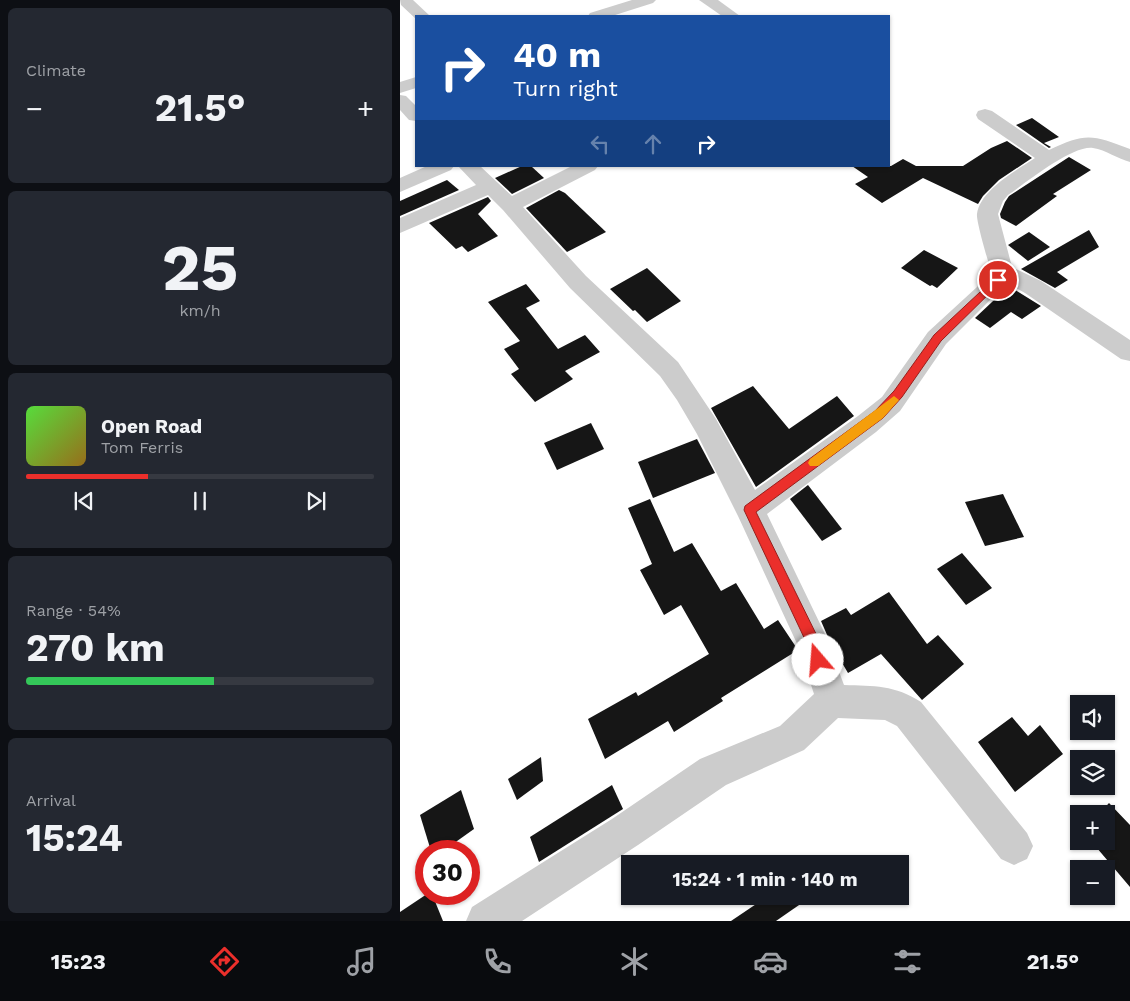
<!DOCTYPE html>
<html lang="en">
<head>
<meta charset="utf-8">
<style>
  :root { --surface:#171b24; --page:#242831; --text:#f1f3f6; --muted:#9ea1a6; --line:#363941; --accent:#eb2f2b }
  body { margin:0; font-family:"Work Sans",sans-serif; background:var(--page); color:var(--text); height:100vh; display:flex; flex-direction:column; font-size:19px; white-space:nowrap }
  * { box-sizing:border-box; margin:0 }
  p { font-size:16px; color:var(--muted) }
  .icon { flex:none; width:28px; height:28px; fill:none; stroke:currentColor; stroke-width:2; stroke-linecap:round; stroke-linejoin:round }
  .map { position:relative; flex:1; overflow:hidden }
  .side { display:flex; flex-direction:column; gap:8px; padding:8px; background:#0d0f14; width:400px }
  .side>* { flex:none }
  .top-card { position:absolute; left:15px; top:15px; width:475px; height:152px; border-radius:0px; box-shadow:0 1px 4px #0004; background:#1a4fa0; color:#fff; overflow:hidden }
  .tools { position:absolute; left:670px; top:695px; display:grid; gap:10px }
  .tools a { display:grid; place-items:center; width:45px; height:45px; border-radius:0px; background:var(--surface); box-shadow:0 1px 4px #0004; font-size:25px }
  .speed { position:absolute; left:15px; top:840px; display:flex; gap:10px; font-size:25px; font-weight:700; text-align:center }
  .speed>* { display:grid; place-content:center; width:65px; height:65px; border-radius:50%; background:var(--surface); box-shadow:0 1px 4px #0004; line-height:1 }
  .speed .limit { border:8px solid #d22; background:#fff; color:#111 }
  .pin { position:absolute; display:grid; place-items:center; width:42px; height:42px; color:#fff; margin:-21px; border:2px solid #fff; border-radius:50%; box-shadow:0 1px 5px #0007 }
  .me { position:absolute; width:55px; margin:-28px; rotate:342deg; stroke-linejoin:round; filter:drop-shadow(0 0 4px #0008) }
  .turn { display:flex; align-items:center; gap:18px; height:105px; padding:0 15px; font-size:22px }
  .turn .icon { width:65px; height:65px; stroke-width:2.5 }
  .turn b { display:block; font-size:35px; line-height:42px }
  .lanes { display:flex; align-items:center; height:48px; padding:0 15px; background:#0003; justify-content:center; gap:25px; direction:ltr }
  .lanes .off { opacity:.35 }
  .big { font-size:38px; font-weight:700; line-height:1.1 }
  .side .widget { flex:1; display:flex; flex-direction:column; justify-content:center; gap:8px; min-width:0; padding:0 18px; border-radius:8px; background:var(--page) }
  .side .dial { align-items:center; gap:0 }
  .dial b { font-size:65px; line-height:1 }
  .song { display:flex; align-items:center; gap:15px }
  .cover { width:60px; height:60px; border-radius:8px; background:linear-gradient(135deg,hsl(110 70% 55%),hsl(40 70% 35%)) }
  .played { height:5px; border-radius:2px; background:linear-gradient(90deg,var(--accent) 35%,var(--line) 35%) }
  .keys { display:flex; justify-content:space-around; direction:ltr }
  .heat { display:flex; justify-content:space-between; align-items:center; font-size:28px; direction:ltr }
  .charge { height:8px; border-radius:4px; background:linear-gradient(90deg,#34c759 54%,var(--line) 0) }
  .trip { position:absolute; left:221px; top:855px; width:288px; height:50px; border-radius:0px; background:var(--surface); box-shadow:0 1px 4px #0004; font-weight:700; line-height:50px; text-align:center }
  .tab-bar { display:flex; height:80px; justify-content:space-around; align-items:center; background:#090b0e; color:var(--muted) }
  .tab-bar .icon { width:35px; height:35px }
  .tab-bar .current { color:var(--accent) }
  .tab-bar b { font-size:22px; color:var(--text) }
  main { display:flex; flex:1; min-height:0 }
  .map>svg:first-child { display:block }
  .building { fill:#161616 }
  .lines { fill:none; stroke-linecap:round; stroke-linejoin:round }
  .street { fill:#ccc; fill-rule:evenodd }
  .route { fill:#eb2f2b; stroke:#991f1c }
  .slow { fill:#f59e0b }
</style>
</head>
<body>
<main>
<section class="side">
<div class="widget"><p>Climate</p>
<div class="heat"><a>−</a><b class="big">21.5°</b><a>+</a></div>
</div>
<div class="widget dial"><b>25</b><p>km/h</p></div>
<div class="widget">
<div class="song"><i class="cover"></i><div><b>Open Road</b><p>Tom Ferris</p></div></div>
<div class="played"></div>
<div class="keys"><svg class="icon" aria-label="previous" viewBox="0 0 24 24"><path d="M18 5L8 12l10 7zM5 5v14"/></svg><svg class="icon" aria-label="pause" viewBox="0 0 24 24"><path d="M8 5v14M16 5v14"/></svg><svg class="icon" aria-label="next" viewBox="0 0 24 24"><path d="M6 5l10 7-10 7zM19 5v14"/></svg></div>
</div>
<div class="widget"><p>Range · 54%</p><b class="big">270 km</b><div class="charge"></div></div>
<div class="widget"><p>Arrival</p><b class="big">15:24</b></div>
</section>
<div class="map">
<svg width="730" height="921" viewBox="0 0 730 921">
  <rect width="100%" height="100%" fill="#fff"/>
  <g class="building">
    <polygon points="632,118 659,137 644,143 651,147 649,148 616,125"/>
    <polygon points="607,141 632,158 599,180 583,196 578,204 523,178 482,203 455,184 468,177 452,166 491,166 503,159 516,166 563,166 591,148"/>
    <polygon points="669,157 691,170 653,194 657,196 616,226 601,218 600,214 605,202 609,196"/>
    <polygon points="122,166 131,166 144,178 112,194 95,178"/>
    <polygon points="47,180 59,190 0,216 0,201"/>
    <polygon points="159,190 165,193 206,232 167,252 126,208"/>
    <polygon points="88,197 91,201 78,214 98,236 68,252 62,246 56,249 29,223"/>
    <polygon points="689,230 699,247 657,272 668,280 655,288 621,269"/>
    <polygon points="629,232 650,247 628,261 608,245"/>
    <polygon points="524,250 558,268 537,288 532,285 530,286 501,268"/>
    <polygon points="247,268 281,301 247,322 235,310 233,311 210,289"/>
    <polygon points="126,284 140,301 126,308 158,349 185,335 200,352 165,371 173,379 135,402 111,374 119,369 104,349 120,341 88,302"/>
    <polygon points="609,286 641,306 622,319 611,312 590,328 575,318"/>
    <polygon points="353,386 389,429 437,396 454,416 356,487 311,408"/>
    <polygon points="191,423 204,449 157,470 144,443"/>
    <polygon points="297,439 315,473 253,498 238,462"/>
    <polygon points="408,485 442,529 422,541 390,499"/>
    <polygon points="603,494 624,537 585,546 565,502"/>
    <polygon points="250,499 274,552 292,543 321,591 336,583 364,629 378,620 398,650 321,698 323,701 274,732 268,721 205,759 188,719 236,692 238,696 309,654 281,605 264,615 240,570 252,564 228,508"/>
    <polygon points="562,553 592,588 566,605 537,569"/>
    <polygon points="489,592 527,644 538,635 564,664 522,700 481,654 448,673 431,644 421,621 446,608 451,615"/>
    <polygon points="612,717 628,736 640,725 663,754 615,792 578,742"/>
    <polygon points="141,757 143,781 117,800 108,779"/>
    <polygon points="212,785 223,809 139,862 130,837"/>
    <polygon points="61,790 74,829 43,851 31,851 20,815"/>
    <polygon points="709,803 730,825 730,887 691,841 706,841 706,814 699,814"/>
    <polygon points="27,894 32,894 43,921 0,921 0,912"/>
    <polygon points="368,896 412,896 376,921 331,921"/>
  </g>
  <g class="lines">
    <g class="street">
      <polygon points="0,0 13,0 30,16 16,16 16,19 1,5"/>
      <polygon points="232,0 256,0 253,3 212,16 188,16 190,13"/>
      <polygon points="299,0 318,0 340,16 322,16"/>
      <polygon points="16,77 16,88 0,93 0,82"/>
      <polygon points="0,95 6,96 16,106 16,121 9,120 0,110"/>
      <path d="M585 109 592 111 649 150C686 132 693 135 730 149V162C718 159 706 150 693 148 672 145 626 183 608 195L603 201 598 214 612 267 641 281 730 340V361L721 359 625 293 607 283 546 344 500 411 476 432 367 514 425 634 444 685C474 686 495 685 521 702L627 833 633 846 627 859 614 865 601 859 497 726 485 720 438 718 404 750 326 785 238 845 122 921H66L72 907 212 819 300 759 380 726 414 694 399 648 338 516 297 434 277 400 260 376 170 288 103 210 88 195 0 233V218L76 185 58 166H80L112 196 172 166H198L195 170 123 207 186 276 278 362 316 419 355 490 458 416 482 397 528 332 589 276 591 271C588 261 576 221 577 214 580 190 617 170 635 158L578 119 576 115 578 111Z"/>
      <polygon points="27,166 54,166 51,170 0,192 0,178"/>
    </g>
  </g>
  <polygon class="route" points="598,277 603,280 601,282 541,341 502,397 483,418 356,512 421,644 425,660 423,665 418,667 413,665 408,646 344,510 345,506 475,411 494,391 534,335 595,278"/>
  <polygon class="slow" points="494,396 499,400 483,418 418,466 410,466 408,463 410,459"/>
</svg>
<div class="tools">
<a><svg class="icon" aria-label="sound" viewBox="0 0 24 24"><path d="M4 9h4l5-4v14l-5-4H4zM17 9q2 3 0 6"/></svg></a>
<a><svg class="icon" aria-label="layers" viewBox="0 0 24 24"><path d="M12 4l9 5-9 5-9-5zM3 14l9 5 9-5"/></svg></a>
<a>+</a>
<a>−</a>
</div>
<div class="speed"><div class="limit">30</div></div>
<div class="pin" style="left:598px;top:280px;background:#d93025"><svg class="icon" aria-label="arrive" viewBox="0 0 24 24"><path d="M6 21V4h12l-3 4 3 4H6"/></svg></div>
<svg class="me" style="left:418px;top:660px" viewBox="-20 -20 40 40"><circle r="19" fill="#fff"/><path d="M0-13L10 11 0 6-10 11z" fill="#eb2f2b"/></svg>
<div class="trip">15:24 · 1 min · 140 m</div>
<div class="top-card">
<div class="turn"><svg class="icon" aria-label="right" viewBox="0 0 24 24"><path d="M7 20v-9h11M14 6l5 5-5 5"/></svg><div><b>40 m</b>Turn right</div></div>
<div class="lanes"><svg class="icon off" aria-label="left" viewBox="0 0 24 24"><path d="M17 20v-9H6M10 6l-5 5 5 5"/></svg><svg class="icon off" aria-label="ahead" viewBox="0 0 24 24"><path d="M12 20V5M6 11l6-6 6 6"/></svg><svg class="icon" aria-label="right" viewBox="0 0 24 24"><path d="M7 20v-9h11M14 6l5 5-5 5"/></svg></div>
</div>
</div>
</main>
<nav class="tab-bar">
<b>15:23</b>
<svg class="icon current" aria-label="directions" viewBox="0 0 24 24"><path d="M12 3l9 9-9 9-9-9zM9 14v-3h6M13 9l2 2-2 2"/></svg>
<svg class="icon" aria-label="music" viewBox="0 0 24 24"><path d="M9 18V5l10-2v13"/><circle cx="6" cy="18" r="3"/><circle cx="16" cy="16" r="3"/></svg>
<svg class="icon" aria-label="phone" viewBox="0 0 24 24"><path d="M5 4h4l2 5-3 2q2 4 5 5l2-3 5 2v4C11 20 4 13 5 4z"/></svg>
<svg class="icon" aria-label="climate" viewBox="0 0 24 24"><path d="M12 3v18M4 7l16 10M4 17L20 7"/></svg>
<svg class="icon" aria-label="car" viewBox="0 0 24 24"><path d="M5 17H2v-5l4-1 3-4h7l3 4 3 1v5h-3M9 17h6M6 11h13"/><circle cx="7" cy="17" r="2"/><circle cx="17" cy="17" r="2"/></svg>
<svg class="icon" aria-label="filters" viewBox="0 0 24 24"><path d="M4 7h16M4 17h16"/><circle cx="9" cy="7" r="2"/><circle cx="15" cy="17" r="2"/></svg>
<b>21.5°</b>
</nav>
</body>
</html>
